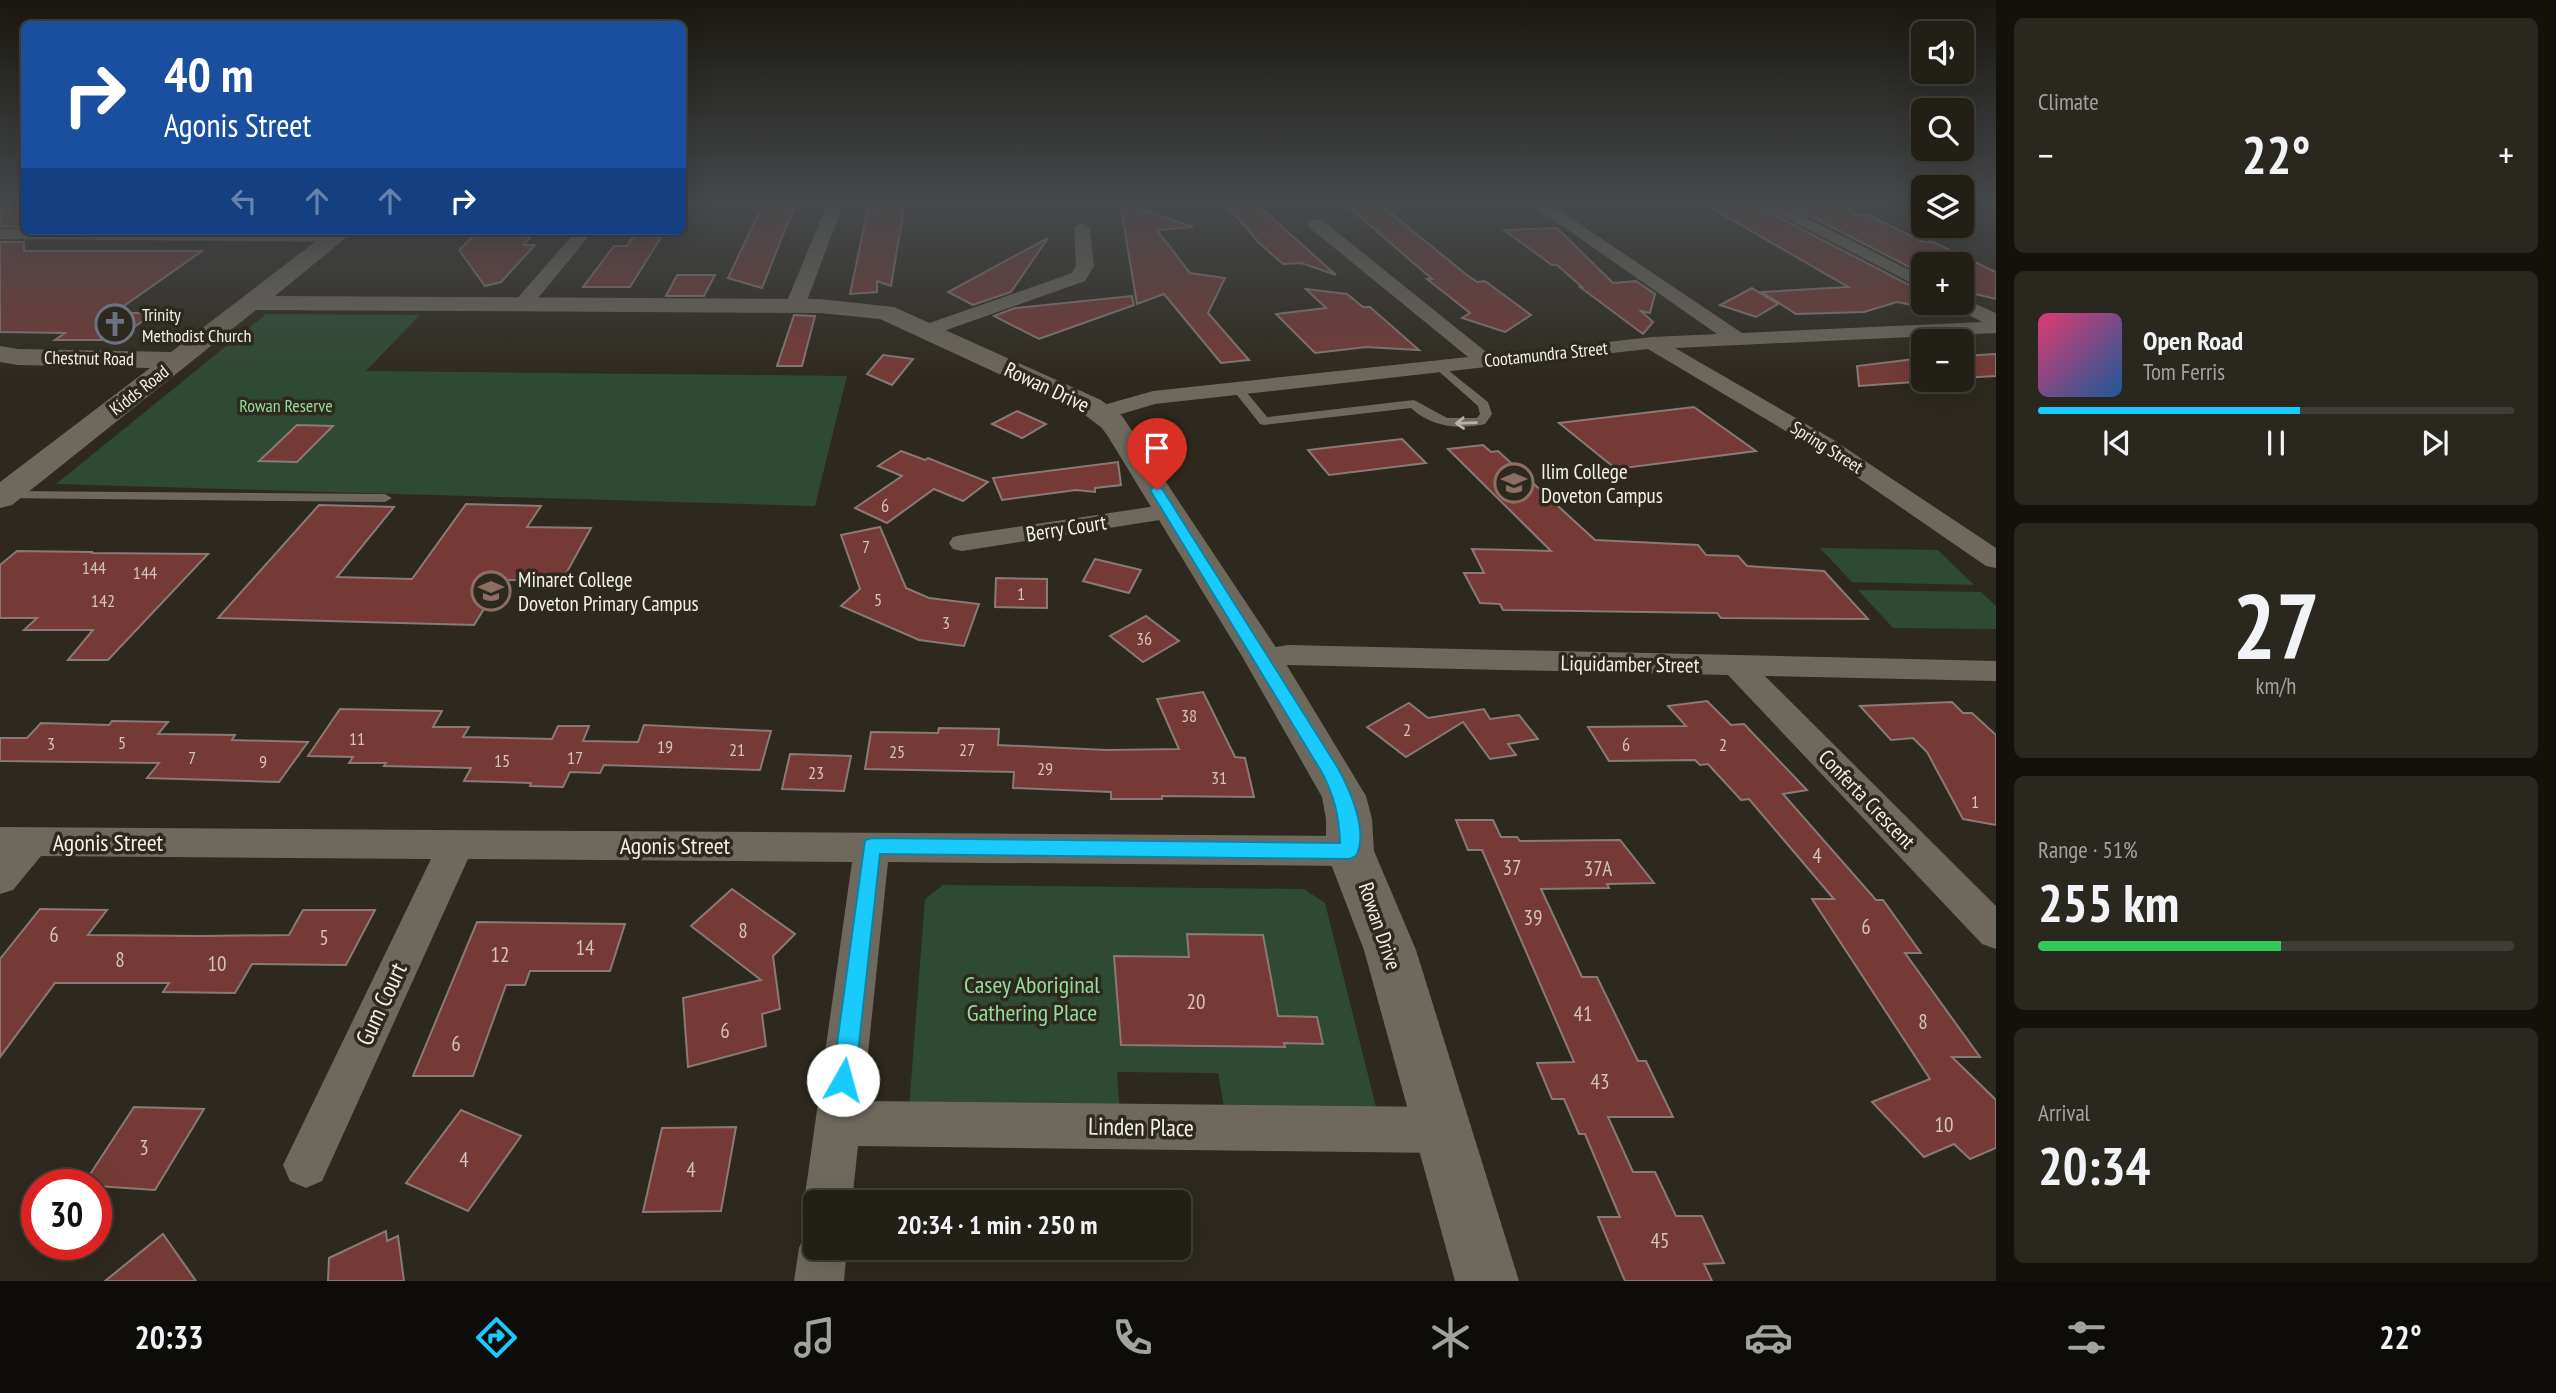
<!DOCTYPE html>
<html lang="en">
<head>
<meta charset="utf-8">
<style>
  :root { --surface:#221f16; --page:#2a271f; --text:#f1f3f6; --muted:#a2a2a1; --line:#3f3d35; --accent:#19cafc }
  body { margin:0; font-family:"PT Sans Narrow",sans-serif; background:var(--page); color:var(--text); height:100vh; display:flex; flex-direction:column; font-size:26px; white-space:nowrap }
  * { box-sizing:border-box; margin:0 }
  p { font-size:23px; color:var(--muted) }
  .icon { flex:none; width:38px; height:38px; fill:none; stroke:currentColor; stroke-width:2; stroke-linecap:round; stroke-linejoin:round }
  .map { position:relative; flex:1; overflow:hidden }
  .sheet { display:flex; flex-direction:column; gap:18px; padding:18px; background:#13110c; width:560px }
  .sheet>* { flex:none }
  .banner { position:absolute; left:21px; top:21px; width:665px; height:214px; border-radius:10px; box-shadow:0 7px 28px #0002,0 0 0 2px var(--line); background:#1a4fa0; color:#fff; overflow:hidden }
  .tools { position:absolute; left:1911px; top:21px; display:grid; gap:14px }
  .tools a { display:grid; place-items:center; width:63px; height:63px; border-radius:10px; background:var(--surface); box-shadow:0 7px 28px #0002,0 0 0 2px var(--line); font-size:35px }
  .speed { position:absolute; left:21px; top:1169px; display:flex; gap:14px; font-size:35px; font-weight:700; text-align:center }
  .speed>* { display:grid; place-content:center; width:91px; height:91px; border-radius:50%; background:var(--surface); box-shadow:0 7px 28px #0002,0 0 0 2px var(--line); line-height:1 }
  .speed .limit { border:10px solid #d22; background:#fff; color:#111 }
  .pin { position:absolute; display:grid; place-items:center; width:60px; height:60px; color:#fff; margin:-72px -30px; border-radius:50% 50% 50% 0; rotate:-45deg; box-shadow:0 0 7px #0007 }
  .pin .icon { rotate:45deg }
  .me { position:absolute; width:77px; margin:-38px; rotate:7deg; stroke-linejoin:round; filter:drop-shadow(0 0 5px #0008) }
  .turn { display:flex; align-items:center; gap:24px; height:147px; padding:0 28px; font-size:32px }
  .turn .icon { width:91px; height:91px; stroke-width:2.5 }
  .turn b { display:block; font-size:49px; line-height:60px }
  .lanes { display:flex; align-items:center; height:66px; padding:0 28px; background:#0003; justify-content:center; gap:35px; direction:ltr }
  .lanes .off { opacity:.35 }
  .big { font-size:52px; font-weight:700; line-height:1.1 }
  .sheet .card { flex:1; display:flex; flex-direction:column; justify-content:center; gap:10px; min-width:0; padding:0 24px; border-radius:10px; background:var(--page) }
  .sheet .dial { align-items:center; gap:0 }
  .dial b { font-size:91px; line-height:1 }
  .song { display:flex; align-items:center; gap:21px }
  .cover { width:84px; height:84px; border-radius:10px; background:linear-gradient(135deg,hsl(340 70% 55%),hsl(210 70% 35%)) }
  .played { height:7px; border-radius:4px; background:linear-gradient(90deg,var(--accent) 55%,var(--line) 55%) }
  .keys { display:flex; justify-content:space-around; direction:ltr }
  .heat { display:flex; justify-content:space-between; align-items:center; font-size:38px; direction:ltr }
  .charge { height:10px; border-radius:5px; background:linear-gradient(90deg,#34c759 51%,var(--line) 0) }
  .trip { position:absolute; left:803px; top:1190px; width:388px; height:70px; border-radius:10px; background:var(--surface); box-shadow:0 7px 28px #0002,0 0 0 2px var(--line); font-weight:700; line-height:70px; text-align:center }
  .dock { display:flex; height:112px; justify-content:space-around; align-items:center; background:#0e0c09; color:var(--muted) }
  .dock .icon { width:49px; height:49px }
  .dock .selected { color:var(--accent) }
  .dock b { font-size:32px; color:var(--text) }
  main { display:flex; flex:1; min-height:0 }
  .map>svg:first-child { display:block }
  .green { fill:#2f4a32 }
  .building { fill:#763a36; stroke:#8a7977; stroke-width:2 }
  .lines { fill:none; stroke-linecap:round; stroke-linejoin:round }
  .lane { fill:#6f695d; fill-rule:evenodd }
  .street { fill:#6f695d; fill-rule:evenodd }
  .secondary { fill:#6f695d; fill-rule:evenodd }
  .oneway { stroke:#b8b3aa }
  .route { fill:#19cafc; stroke:#1083a4; stroke-width:2 }
  .labels { text-anchor:middle; dominant-baseline:central; stroke-width:7; stroke-linejoin:round; paint-order:stroke }
  .far-poi-label { font-size:18px; fill:#f3f0e9; stroke:#2e291e; text-anchor:start }
  .far-street-label { font-size:18px; fill:#f3f0e9; stroke:#2e291e }
  .far-park-label { font-size:18px; fill:#94dc9b; stroke:#2e291e }
  .number-label { font-size:18px; fill:#d4c2bc }
  .street-label { font-size:21px; fill:#f3f0e9; stroke:#2e291e }
  .poi-label { font-size:21px; fill:#f3f0e9; stroke:#2e291e; text-anchor:start }
  .near-number-label { font-size:21px; fill:#d4c2bc }
  .near-street-label { font-size:24px; fill:#f3f0e9; stroke:#2e291e }
  .near-park-label { font-size:24px; fill:#94dc9b; stroke:#2e291e }
</style>
</head>
<body>
<main>
<div class="map">
<svg width="1996" height="1281" viewBox="0 0 1996 1281">
  <rect width="100%" height="100%" fill="#2e291e"/>
  <g class="green">
    <polygon points="266,314 420,315 366,371 847,376 815,506 56,484"/>
    <polygon points="1820,548 1938,550 1974,585 1852,582"/>
    <polygon points="1858,590 1981,592 1996,606 1996,629 1893,628"/>
    <polygon points="943,885 1304,889 1325,903 1378,1115 1225,1113 1218,1073 1117,1072 1120,1112 909,1109 925,899"/>
  </g>
  <g class="building">
    <polygon points="764,202 796,202 762,288 728,278"/>
    <polygon points="881,202 905,202 891,286 877,281 877,292 850,294 868,208 879,210 879,213"/>
    <polygon points="1120,202 1193,227 1157,230 1190,273 1225,278 1208,313 1249,360 1221,363 1164,294 1137,304"/>
    <polygon points="1343,202 1377,202 1467,275 1477,282 1485,281 1531,315 1505,332 1462,318 1470,313 1427,279 1432,279"/>
    <polygon points="1838,202 1857,215 1866,214 1923,242 1933,242 1996,272 1996,299 1962,291 1962,264 1923,264 1923,274 1785,203"/>
    <polygon points="1225,203 1262,209 1336,275 1301,263 1283,264 1259,243"/>
    <polygon points="1755,205 1923,292 1923,303 1933,303 1932,309 1897,302 1864,312 1796,314 1762,292 1848,287 1710,207"/>
    <polygon points="0,207 24,207 24,227 0,226"/>
    <polygon points="1557,228 1613,283 1636,281 1655,294 1650,313 1641,311 1653,322 1643,334 1580,287 1582,287 1557,265 1552,265 1504,230"/>
    <polygon points="478,231 535,231 524,245 535,245 501,282 485,286 459,250"/>
    <polygon points="637,231 665,231 630,287 583,287 614,246 627,246"/>
    <polygon points="1048,238 1011,292 973,305 948,292"/>
    <polygon points="0,242 24,242 24,251 202,251 114,313 154,313 116,340 55,340 65,333 0,332"/>
    <polygon points="677,275 715,275 704,296 666,296"/>
    <polygon points="1752,288 1778,304 1756,317 1720,305"/>
    <polygon points="1306,289 1347,294 1363,307 1370,307 1419,350 1366,347 1315,353 1276,314 1326,308"/>
    <polygon points="1132,296 1134,305 1039,339 994,316 1015,308"/>
    <polygon points="794,315 815,316 802,366 777,366"/>
    <polygon points="1996,354 1996,376 1962,378 1962,356"/>
    <polygon points="883,355 913,359 892,385 867,374"/>
    <polygon points="1923,358 1923,380 1942,380 1859,386 1857,366"/>
    <polygon points="1694,407 1756,451 1616,469 1559,423"/>
    <polygon points="1017,411 1046,424 1022,438 992,424"/>
    <polygon points="297,425 333,426 297,462 259,461"/>
    <polygon points="1402,439 1426,463 1329,475 1308,450"/>
    <polygon points="1483,445 1491,452 1498,451 1595,540 1698,545 1706,555 1738,556 1747,566 1824,571 1868,619 1721,618 1717,613 1503,610 1500,604 1480,603 1464,573 1484,573 1472,549 1551,551 1448,449"/>
    <polygon points="901,451 925,460 928,458 988,482 963,501 934,489 887,523 855,508 902,476 878,466"/>
    <polygon points="1118,462 1121,485 1095,488 1095,492 1076,490 1002,500 993,478"/>
    <polygon points="466,504 541,506 527,527 591,528 562,581 502,580 474,625 218,618 319,505 394,507 337,577 412,579"/>
    <polygon points="880,527 906,588 929,598 979,604 964,646 919,640 841,606 860,589 841,535"/>
    <polygon points="17,551 93,552 91,553 208,554 108,660 68,660 93,630 24,630 37,618 0,618 0,565"/>
    <polygon points="1095,559 1141,570 1129,593 1083,581"/>
    <polygon points="996,578 1047,579 1047,608 995,607"/>
    <polygon points="1146,616 1179,641 1143,662 1110,636"/>
    <polygon points="1203,692 1235,757 1245,758 1254,797 1162,796 1162,799 1111,799 1111,792 1013,788 1014,772 865,769 871,732 938,733 939,728 999,729 998,745 1107,750 1179,749 1157,699"/>
    <polygon points="1707,701 1731,725 1744,724 1807,790 1783,794 1876,900 1883,900 1921,953 1905,953 1980,1057 1952,1057 1996,1100 1996,1148 1970,1159 1954,1144 1924,1157 1872,1102 1930,1079 1812,899 1834,899 1749,799 1741,800 1708,764 1700,765 1695,760 1609,761 1588,727 1686,726 1668,706"/>
    <polygon points="1952,702 1963,713 1972,713 1996,735 1996,825 1963,819 1927,752 1913,738 1891,740 1860,706"/>
    <polygon points="1409,703 1428,718 1484,709 1490,719 1519,715 1538,739 1508,744 1516,755 1490,759 1463,722 1406,757 1367,727"/>
    <polygon points="340,709 442,711 433,727 469,727 463,737 552,739 558,726 589,726 583,741 638,742 644,725 771,731 760,770 604,765 600,773 570,772 563,787 530,786 531,783 464,781 471,768 384,766 386,763 349,763 353,757 308,756"/>
    <polygon points="112,721 168,722 158,734 235,735 232,740 308,742 279,782 147,778 159,763 0,761 0,738 27,738 41,723 109,725"/>
    <polygon points="790,754 851,756 844,791 782,789"/>
    <polygon points="1456,820 1493,820 1501,837 1517,837 1520,841 1620,840 1654,883 1607,884 1609,888 1541,889 1582,977 1597,977 1638,1061 1646,1061 1673,1117 1608,1117 1633,1172 1655,1172 1676,1216 1702,1216 1724,1263 1704,1264 1712,1281 1625,1281 1598,1217 1620,1217 1585,1134 1579,1134 1564,1099 1552,1099 1537,1063 1574,1062 1482,850 1468,850"/>
    <polygon points="732,889 795,934 773,956 780,1009 762,1014 766,1046 688,1067 683,998 761,980 691,926"/>
    <polygon points="40,909 107,910 88,935 200,936 289,935 303,910 375,910 346,965 252,964 235,993 163,992 169,983 55,983 0,1057 0,959"/>
    <polygon points="477,922 625,924 610,971 530,971 525,985 506,985 473,1076 413,1076"/>
    <polygon points="1187,934 1263,935 1278,1016 1317,1017 1323,1044 1284,1043 1285,1047 1121,1045 1114,956 1189,957"/>
    <polygon points="134,1107 204,1109 155,1190 83,1185"/>
    <polygon points="461,1110 521,1136 468,1211 406,1183"/>
    <polygon points="736,1127 721,1211 643,1212 662,1128"/>
    <polygon points="386,1231 387,1241 398,1236 404,1281 328,1281 329,1258"/>
    <polygon points="163,1234 196,1281 105,1281"/>
  </g>
  <g class="lines">
    <g class="lane">
      <path d="M1439 363 1488 402 1492 414 1485 424C1459 430 1431 427 1411 408L1264 425 1260 424 1233 390 1239 387 1243 388 1267 417 1414 400 1447 418H1477L1480 414 1478 406 1435 368 1433 366Z"/>
      <polygon points="4,491 385,494 392,498 385,502 0,498 0,492"/>
    </g>
    <g class="street">
      <polygon points="828,202 844,202 805,306 795,312 788,310 785,306"/>
      <polygon points="1528,202 1547,202 1742,333 1982,322 1953,307 1951,303 1962,303 1962,298 1996,313 1996,333 1675,348 1832,439 1996,548 1996,568 1986,566 1816,449 1648,349 1155,404 1101,420 1093,418 1090,413 1093,408 1153,391 1468,357 1310,228 1308,224 1310,220 1322,220 1490,355 1652,337 1717,334"/>
      <polygon points="1755,202 1776,202 1923,277 1923,289"/>
      <polygon points="1082,223 1090,228 1094,266 1085,281 935,334 921,334 918,330 921,326 1072,273 1076,266 1074,228"/>
      <polygon points="0,229 336,232 344,237 336,242 0,239"/>
      <polygon points="576,231 593,231 529,309 515,309 512,305 515,301"/>
      <polygon points="1170,504 1179,507 1183,512 1179,517 962,551 953,549 949,543 953,537 962,535"/>
      <polygon points="1288,645 1996,661 1996,681 1765,676 1996,906 1996,949 1982,944 1728,675 1288,665 1263,668 1252,665 1248,658 1252,651"/>
      <polygon points="0,827 1350,836 1363,841 1368,851 1363,861 1350,866 888,862 863,1101 1444,1107 1460,1114 1467,1130 1460,1146 1444,1153 858,1146 852,1202 816,1202 816,1221 811,1219 804,1202 852,862 468,859 322,1181 306,1188 290,1181 283,1165 431,859 41,856 13,890 0,894"/>
      <polygon points="816,1227 816,1248 847,1248 844,1281 794,1281 799,1248 806,1231"/>
    </g>
    <polygon class="secondary" points="329,231 354,231 275,296 820,299 894,307 1101,400 1122,416 1277,649 1366,796 1372,819 1374,851 1416,950 1519,1281 1455,1281 1364,950 1326,851 1326,819 1322,797 1243,658 1109,438 1102,428 1081,412 880,319 820,313 256,310 12,505 0,508 0,482 150,368 18,365 0,362 0,346 18,349 171,352"/>
  </g>
  <defs><path id="oneway-shaft" d="M-6 0H5M1.5-3L5.5 0L1.5 3" fill="none" stroke-width="1.6" stroke-linecap="round" stroke-linejoin="round" transform="scale(1.75)"/></defs>
  <use class="oneway" href="#oneway-shaft" transform="translate(1466 423) rotate(178)"/>
  <linearGradient id="sky" x2="0" y2="1"><stop stop-color="#191710"/><stop offset="0.53" stop-color="#46494c"/><stop offset="1" stop-color="#46494c" stop-opacity="0"/></linearGradient>
  <rect width="1996" height="382" fill="url(#sky)"/>
  <path class="route" d="M1157 486 1163 490 1338 768C1350 790 1369 832 1356 856L1350 859 880 854 855 1080 852 1088 843 1091 835 1088 832 1080 865 840 872 838 1340 843C1339 815 1334 795 1321 771L1150 490Z"/>
  <defs>
    <g id="church-ring" transform="scale(2.0125)"><circle r="9.5" fill="#2e291e" stroke="#6b7280" stroke-width="1.5"/><path d="M-1.2-6h2.4v3.5h3.3v2.4h-3.3V6h-2.4V-.1h-3.3v-2.4h3.3Z" fill="#6b7280"/></g>
    <g id="school-ring" transform="scale(2.0125)"><circle r="9.5" fill="#2e291e" stroke="#8d6e63" stroke-width="1.5"/><path d="M0-5L7-2L0 1L-7-2ZM-4 1L0 2.5L4 1V4Q0 6-4 4Z" fill="#8d6e63"/></g>
  </defs>
  <g fill-rule="evenodd">
    <use href="#church-ring" x="115" y="324"/>
    <use href="#school-ring" x="1514" y="483"/>
    <use href="#school-ring" x="491" y="591"/>
  </g>
  <g class="labels">
    <g class="far-poi-label">
      <text x="142" y="314">Trinity<tspan x="142" dy="21">Methodist Church</tspan></text>
    </g>
    <g class="far-street-label">
      <text transform="translate(1546 354) rotate(-6)">Cootamundra Street</text>
      <text transform="translate(89 358) rotate(1)">Chestnut Road</text>
      <text transform="translate(139 390) rotate(-38)">Kidds Road</text>
      <text transform="translate(1827 447) rotate(32)">Spring Street</text>
    </g>
    <g class="far-park-label">
      <text x="286" y="405">Rowan Reserve</text>
    </g>
    <g class="number-label">
      <text x="885" y="505">6</text>
      <text x="866" y="546">7</text>
      <text x="94" y="567">144</text>
      <text x="145" y="572">144</text>
      <text x="1021" y="593">1</text>
      <text x="878" y="599">5</text>
      <text x="103" y="600">142</text>
      <text x="946" y="622">3</text>
      <text x="1144" y="638">36</text>
      <text x="1189" y="715">38</text>
      <text x="1407" y="729">2</text>
      <text x="357" y="738">11</text>
      <text x="122" y="742">5</text>
      <text x="51" y="743">3</text>
      <text x="1626" y="744">6</text>
      <text x="1723" y="744">2</text>
      <text x="665" y="746">19</text>
      <text x="737" y="749">21</text>
      <text x="967" y="749">27</text>
      <text x="897" y="751">25</text>
      <text x="192" y="757">7</text>
      <text x="575" y="757">17</text>
      <text x="502" y="760">15</text>
      <text x="263" y="761">9</text>
      <text x="1045" y="768">29</text>
      <text x="816" y="772">23</text>
      <text x="1219" y="777">31</text>
      <text x="1975" y="801">1</text>
    </g>
    <g class="street-label">
      <text transform="translate(1047 387) rotate(25)">Rowan Drive</text>
      <text transform="translate(1066 528) rotate(-9)">Berry Court</text>
      <text transform="translate(1630 664) rotate(1)">Liquidamber Street</text>
      <text transform="translate(1867 799) rotate(46)">Conferta Crescent</text>
      <text transform="translate(1380 926) rotate(71)">Rowan Drive</text>
    </g>
    <g class="poi-label">
      <text x="1541" y="471">Ilim College<tspan x="1541" dy="24">Doveton Campus</tspan></text>
      <text x="518" y="579">Minaret College<tspan x="518" dy="24">Doveton Primary Campus</tspan></text>
    </g>
    <g class="near-number-label">
      <text x="1817" y="855">4</text>
      <text x="1512" y="867">37</text>
      <text x="1598" y="868">37A</text>
      <text x="1533" y="917">39</text>
      <text x="1866" y="926">6</text>
      <text x="743" y="930">8</text>
      <text x="54" y="934">6</text>
      <text x="324" y="937">5</text>
      <text x="585" y="947">14</text>
      <text x="500" y="954">12</text>
      <text x="120" y="959">8</text>
      <text x="217" y="963">10</text>
      <text x="1196" y="1001">20</text>
      <text x="1583" y="1013">41</text>
      <text x="1923" y="1021">8</text>
      <text x="725" y="1030">6</text>
      <text x="456" y="1043">6</text>
      <text x="1600" y="1081">43</text>
      <text x="1944" y="1124">10</text>
      <text x="144" y="1147">3</text>
      <text x="464" y="1159">4</text>
      <text x="691" y="1169">4</text>
      <text x="1660" y="1240">45</text>
    </g>
    <g class="near-street-label">
      <text x="108" y="842">Agonis Street</text>
      <text x="675" y="845">Agonis Street</text>
      <text transform="translate(381 1004) rotate(-65)">Gum Court</text>
      <text transform="translate(1141 1127) rotate(1)">Linden Place</text>
    </g>
    <g class="near-park-label">
      <text x="1032" y="984">Casey Aboriginal<tspan x="1032" dy="28">Gathering Place</tspan></text>
    </g>
  </g>
</svg>
<div class="tools">
<a><svg class="icon" aria-label="sound" viewBox="0 0 24 24"><path d="M4 9h4l5-4v14l-5-4H4zM17 9q2 3 0 6"/></svg></a>
<a><svg class="icon" aria-label="search" viewBox="0 0 24 24"><circle cx="10" cy="10" r="6"/><path d="M15 15l6 6"/></svg></a>
<a><svg class="icon" aria-label="layers" viewBox="0 0 24 24"><path d="M12 4l9 5-9 5-9-5zM3 14l9 5 9-5"/></svg></a>
<a>+</a>
<a>−</a>
</div>
<div class="speed"><div class="limit">30</div></div>
<div class="pin" style="left:1157px;top:490px;background:#d93025"><svg class="icon" aria-label="arrive" viewBox="0 0 24 24"><path d="M6 21V4h12l-3 4 3 4H6"/></svg></div>
<svg class="me" style="left:843px;top:1080px" viewBox="-20 -20 40 40"><circle r="19" fill="#fff"/><path d="M0-13L10 11 0 6-10 11z" fill="#19cafc"/></svg>
<div class="trip">20:34 · 1 min · 250 m</div>
<div class="banner">
<div class="turn"><svg class="icon" aria-label="right" viewBox="0 0 24 24"><path d="M7 20v-9h11M14 6l5 5-5 5"/></svg><div><b>40 m</b>Agonis Street</div></div>
<div class="lanes"><svg class="icon off" aria-label="left" viewBox="0 0 24 24"><path d="M17 20v-9H6M10 6l-5 5 5 5"/></svg><svg class="icon off" aria-label="ahead" viewBox="0 0 24 24"><path d="M12 20V5M6 11l6-6 6 6"/></svg><svg class="icon off" aria-label="ahead" viewBox="0 0 24 24"><path d="M12 20V5M6 11l6-6 6 6"/></svg><svg class="icon" aria-label="right" viewBox="0 0 24 24"><path d="M7 20v-9h11M14 6l5 5-5 5"/></svg></div>
</div>
</div>
<section class="sheet">
<div class="card"><p>Climate</p>
<div class="heat"><a>−</a><b class="big">22°</b><a>+</a></div>
</div>
<div class="card">
<div class="song"><i class="cover"></i><div><b>Open Road</b><p>Tom Ferris</p></div></div>
<div class="played"></div>
<div class="keys"><svg class="icon" aria-label="previous" viewBox="0 0 24 24"><path d="M18 5L8 12l10 7zM5 5v14"/></svg><svg class="icon" aria-label="pause" viewBox="0 0 24 24"><path d="M8 5v14M16 5v14"/></svg><svg class="icon" aria-label="next" viewBox="0 0 24 24"><path d="M6 5l10 7-10 7zM19 5v14"/></svg></div>
</div>
<div class="card dial"><b>27</b><p>km/h</p></div>
<div class="card"><p>Range · 51%</p><b class="big">255 km</b><div class="charge"></div></div>
<div class="card"><p>Arrival</p><b class="big">20:34</b></div>
</section>
</main>
<nav class="dock">
<b>20:33</b>
<svg class="icon selected" aria-label="directions" viewBox="0 0 24 24"><path d="M12 3l9 9-9 9-9-9zM9 14v-3h6M13 9l2 2-2 2"/></svg>
<svg class="icon" aria-label="music" viewBox="0 0 24 24"><path d="M9 18V5l10-2v13"/><circle cx="6" cy="18" r="3"/><circle cx="16" cy="16" r="3"/></svg>
<svg class="icon" aria-label="phone" viewBox="0 0 24 24"><path d="M5 4h4l2 5-3 2q2 4 5 5l2-3 5 2v4C11 20 4 13 5 4z"/></svg>
<svg class="icon" aria-label="climate" viewBox="0 0 24 24"><path d="M12 3v18M4 7l16 10M4 17L20 7"/></svg>
<svg class="icon" aria-label="car" viewBox="0 0 24 24"><path d="M5 17H2v-5l4-1 3-4h7l3 4 3 1v5h-3M9 17h6M6 11h13"/><circle cx="7" cy="17" r="2"/><circle cx="17" cy="17" r="2"/></svg>
<svg class="icon" aria-label="filters" viewBox="0 0 24 24"><path d="M4 7h16M4 17h16"/><circle cx="9" cy="7" r="2"/><circle cx="15" cy="17" r="2"/></svg>
<b>22°</b>
</nav>
</body>
</html>
